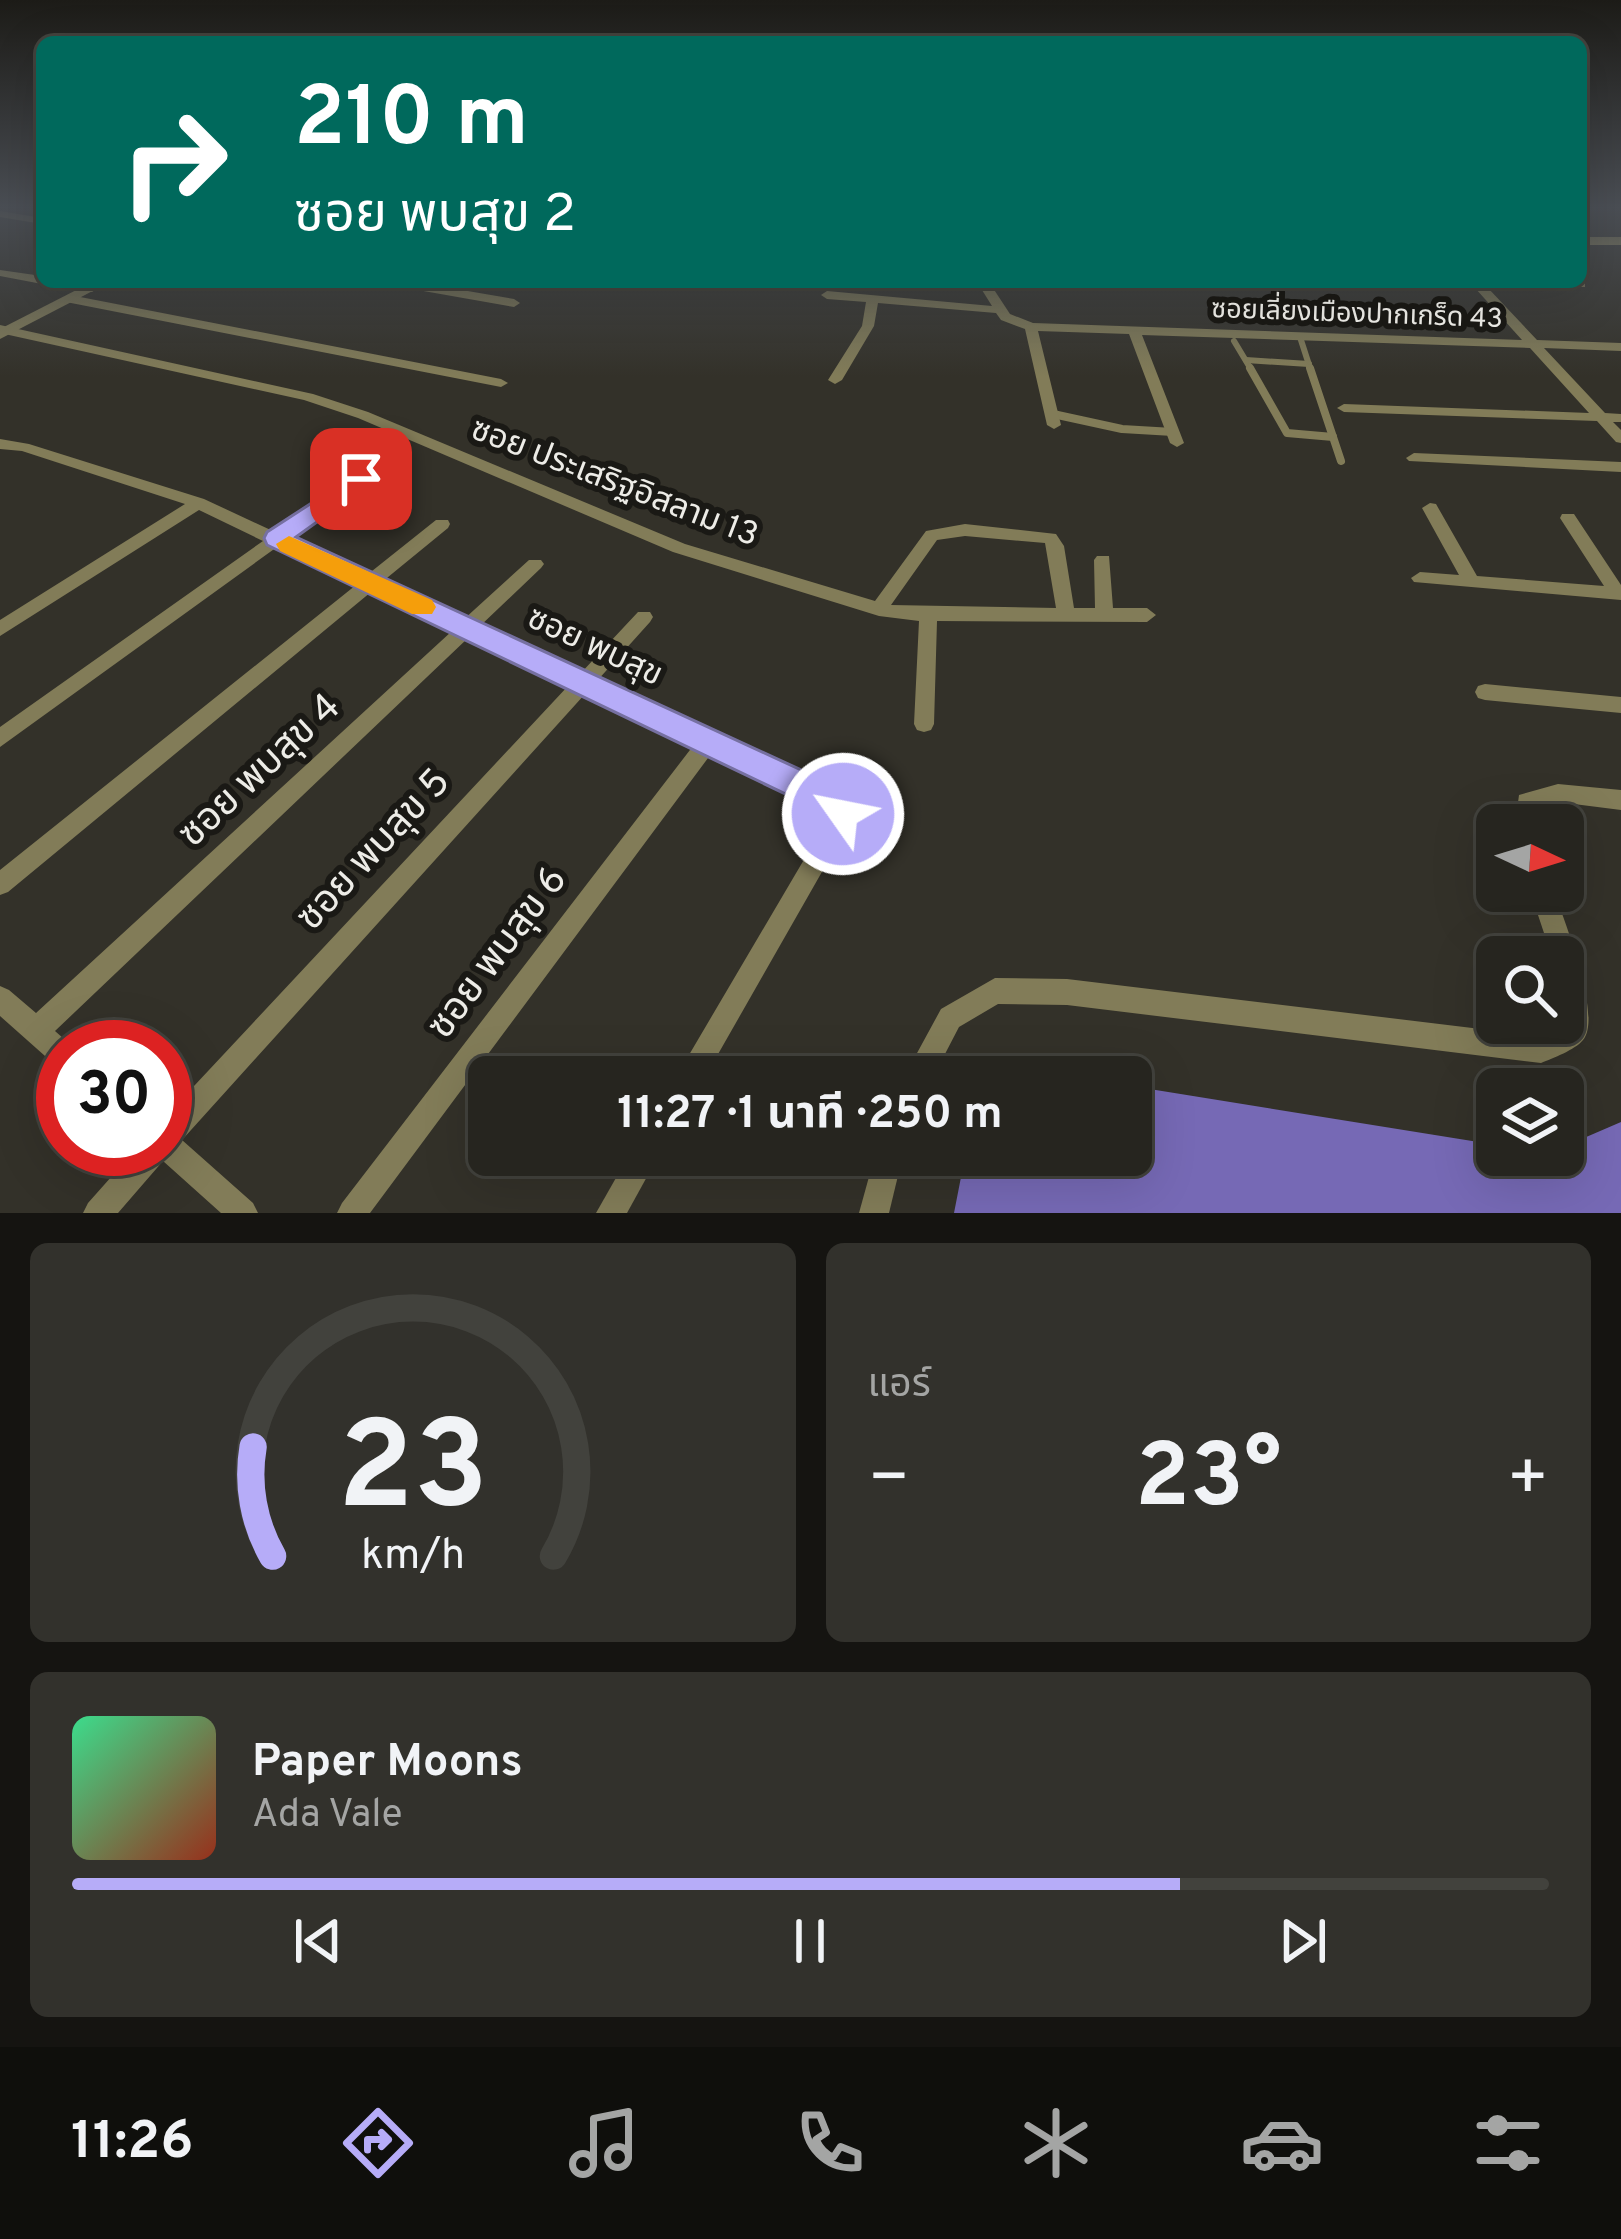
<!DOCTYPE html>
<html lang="th">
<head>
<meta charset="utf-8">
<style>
  :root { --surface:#26251f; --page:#32312c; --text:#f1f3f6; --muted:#a4a5a4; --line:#42423d; --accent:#b6acf8 }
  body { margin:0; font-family:Overpass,"Noto Sans Thai",sans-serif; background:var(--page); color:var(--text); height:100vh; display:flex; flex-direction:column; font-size:45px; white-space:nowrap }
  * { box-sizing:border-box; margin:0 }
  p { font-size:39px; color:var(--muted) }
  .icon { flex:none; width:66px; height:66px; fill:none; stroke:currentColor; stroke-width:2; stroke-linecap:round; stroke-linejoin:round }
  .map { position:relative; height:1213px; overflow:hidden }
  .side { display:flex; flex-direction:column; gap:30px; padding:30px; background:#151411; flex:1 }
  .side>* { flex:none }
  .top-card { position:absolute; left:36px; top:36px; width:1551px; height:252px; border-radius:18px; box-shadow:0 12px 48px #0002,0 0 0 3px var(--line); background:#00695c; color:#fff; overflow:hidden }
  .needle { width:78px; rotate:94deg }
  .controls { position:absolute; left:1476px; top:804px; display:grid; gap:24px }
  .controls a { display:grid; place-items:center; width:108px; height:108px; border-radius:18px; background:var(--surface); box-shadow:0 12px 48px #0002,0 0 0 3px var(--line); font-size:60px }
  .speed { position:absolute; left:36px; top:1020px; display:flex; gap:24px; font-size:60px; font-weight:700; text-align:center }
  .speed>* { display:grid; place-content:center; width:156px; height:156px; border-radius:50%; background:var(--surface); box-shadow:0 12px 48px #0002,0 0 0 3px var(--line); line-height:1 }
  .speed .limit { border:18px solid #d22; background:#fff; color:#111 }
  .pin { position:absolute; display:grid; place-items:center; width:102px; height:102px; color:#fff; margin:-51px; border-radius:24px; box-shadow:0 6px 18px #0006 }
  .me { position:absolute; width:132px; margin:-66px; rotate:303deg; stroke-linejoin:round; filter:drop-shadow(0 0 9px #0008) }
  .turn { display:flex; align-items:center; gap:42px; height:252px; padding:0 60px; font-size:54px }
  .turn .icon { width:156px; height:156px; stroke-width:2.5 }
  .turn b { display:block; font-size:84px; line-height:102px }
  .big { font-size:90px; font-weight:700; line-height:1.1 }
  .side .widget { flex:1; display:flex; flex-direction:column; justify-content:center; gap:18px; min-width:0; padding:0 42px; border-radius:18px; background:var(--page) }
  .side .dial { align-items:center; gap:0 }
  .dial svg { height:312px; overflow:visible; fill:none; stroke:var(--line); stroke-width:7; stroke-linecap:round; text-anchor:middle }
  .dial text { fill:var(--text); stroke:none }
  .song { display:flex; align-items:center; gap:36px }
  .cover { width:144px; height:144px; border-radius:18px; background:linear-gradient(135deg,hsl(150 70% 55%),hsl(10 70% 35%)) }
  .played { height:12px; border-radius:6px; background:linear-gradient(90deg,var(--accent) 75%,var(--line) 75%) }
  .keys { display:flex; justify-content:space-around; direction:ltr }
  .heat { display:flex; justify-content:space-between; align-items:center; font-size:66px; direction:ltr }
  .side .tiles { flex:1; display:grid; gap:30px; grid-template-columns:1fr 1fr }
  .widget:last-child { grid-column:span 2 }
  .trip { position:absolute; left:468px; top:1056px; width:684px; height:120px; border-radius:18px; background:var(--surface); box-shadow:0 12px 48px #0002,0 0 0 3px var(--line); font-weight:700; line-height:120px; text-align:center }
  .menu { display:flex; height:192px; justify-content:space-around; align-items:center; background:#0f0f0c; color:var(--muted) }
  .menu .icon { width:84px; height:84px }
  .menu .active { color:var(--accent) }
  .menu b { font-size:54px; color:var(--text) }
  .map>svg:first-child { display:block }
  .water { fill:#7669b5 }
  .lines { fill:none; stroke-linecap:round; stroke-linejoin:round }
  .service-far1 { stroke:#827c58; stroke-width:6 }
  .service { stroke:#827c58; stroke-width:8 }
  .minor { fill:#827c58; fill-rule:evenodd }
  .tertiary { fill:#827c58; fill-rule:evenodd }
  .secondary { fill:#b1a66c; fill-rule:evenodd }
  .route { fill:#b6acf8; stroke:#7670a1; stroke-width:3 }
  .slow { fill:#f59e0b }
  .labels { text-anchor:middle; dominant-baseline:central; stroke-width:12; stroke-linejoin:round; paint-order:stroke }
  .far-street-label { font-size:27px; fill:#edece7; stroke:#1a1915 }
  .street-label { font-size:33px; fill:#edece7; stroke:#1a1915 }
  .near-street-label { font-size:39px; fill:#edece7; stroke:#1a1915 }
</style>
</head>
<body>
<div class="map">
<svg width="1621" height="1213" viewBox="0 0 1621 1213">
  <rect width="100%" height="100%" fill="#333129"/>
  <polygon class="water" points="1131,1086 1497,1145 1497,1155 1563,1155 1563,1147 1621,1122 1621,1213 954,1213 962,1172 983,1155 1131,1155"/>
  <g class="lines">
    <g class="service-far1">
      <polyline points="1300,337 1311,371"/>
      <polyline points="1234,341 1252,371"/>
      <polyline points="1246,360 1309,364"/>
    </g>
    <g class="service">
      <polyline points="1250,368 1287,433 1333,437"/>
      <polyline points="1310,368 1341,461"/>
      <polyline points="1053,414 1122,429 1173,432"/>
    </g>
    <g class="minor">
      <polygon points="0,211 42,218 42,224 0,217"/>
      <polygon points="0,270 42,276 42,282 46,282 42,284 0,276"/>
      <polygon points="1581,280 1585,281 1585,287 1488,288 1537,340 1621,343 1621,351 1544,348 1605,413 1621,414 1621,422 1613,422 1621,430 1621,443 1616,442 1597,421 1344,412 1337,408 1344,404 1589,413 1530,348 1142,335 1184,443 1177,447 1170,443 1129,334 1038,331 1061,425 1054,429 1047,425 1025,329 1001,320 996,313 878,303 874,326 842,380 835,384 828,380 862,326 866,302 827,299 821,295 827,291 992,306 977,282 989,282 1010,314 1033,323 1522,340 1475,288 1179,289 1173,285 1177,282"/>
      <polygon points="52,282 78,282 98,288 92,292"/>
      <polygon points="389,282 415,282 514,299 520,303 514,307 395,286"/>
      <polygon points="70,295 501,379 508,383 501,387 66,302 64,299"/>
      <path d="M0 325 313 394 368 412 685 544 875 601 926 531 965 524 1056 534 1064 546 1074 608H1095L1094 560 1097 556H1109L1113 608H1147L1156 615 1147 622 937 621 934 724 931 730 924 732 917 730 914 724 919 621 879 616 673 552 358 418 304 400 0 333ZM965 536 1045 543 1056 608 891 605 937 540Z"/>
      <polygon points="0,439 29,444 204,499 275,532 355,476 367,476 369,479 367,482 289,539 367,575 436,520 448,520 450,524 448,528 382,582 463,620 529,560 541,560 544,564 541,568 479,627 580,674 638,612 650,612 653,617 650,622 596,682 851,800 854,814 851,821 705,1077 676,1077 832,812 711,754 370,1213 337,1213 342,1203 693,746 585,694 182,1140 253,1203 258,1213 221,1213 163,1161 118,1213 83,1213 88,1203 136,1149 165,1149 165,1117 568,686 468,638 55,1031 73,1047 63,1047 63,1068 54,1064 0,1016 0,986 9,990 36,1013 452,631 371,592 8,892 0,895 0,870 356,585 277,547 0,747 0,727 263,541 199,510 0,636 0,620 185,504 22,451 0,449"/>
      <polygon points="1414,453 1621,462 1621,472 1409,461 1406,458"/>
      <polygon points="1430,503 1436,504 1477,576 1604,586 1560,518 1562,514 1574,514 1621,585 1621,600 1414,582 1411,578 1420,572 1459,575 1422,508"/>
      <polygon points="1485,684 1621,697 1621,713 1485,700 1478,698 1475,692 1478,686"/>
      <polygon points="1558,784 1621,790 1621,810 1558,802 1538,808 1537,825 1515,825 1519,795"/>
      <path d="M1530 891H1554C1563 917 1603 1017 1583 1040 1575 1050 1553 1058 1541 1063L1067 1005 998 1004 959 1027 933 1077H904L941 1009 995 978 1067 979 1539 1036 1563 1023V957H1552Z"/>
      <polygon points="629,1155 659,1155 627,1213 596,1213"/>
      <polygon points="875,1155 903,1155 889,1213 859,1213"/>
    </g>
    <polygon class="tertiary" points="92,282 110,282 0,339 0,329"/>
    <rect class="secondary" x="1581" y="237" width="40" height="8"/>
  </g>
  <linearGradient id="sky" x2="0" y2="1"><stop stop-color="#1c1b17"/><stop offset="0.55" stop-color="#4a4e54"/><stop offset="1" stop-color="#4a4e54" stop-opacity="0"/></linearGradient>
  <rect width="1621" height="377" fill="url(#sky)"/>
  <polygon class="route" points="361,471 370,474 370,484 296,537 849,792 860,814 855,824 843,829 831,824 825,813 267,545 264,538 267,532"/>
  <polygon class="slow" points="289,536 432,600 436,607 432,614 412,614 280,551 276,544"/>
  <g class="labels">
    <g class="far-street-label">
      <text transform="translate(1357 315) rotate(2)">ซอยเลี่ยงเมืองปากเกร็ด 43</text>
    </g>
    <g class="street-label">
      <text transform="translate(614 484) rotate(21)">ซอย ประเสริฐอิสลาม 13</text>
      <text transform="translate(594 648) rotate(25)">ซอย พบสุข</text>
    </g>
    <g class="near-street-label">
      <text transform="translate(261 772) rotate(-43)">ซอย พบสุข 4</text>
      <text transform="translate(375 851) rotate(-47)">ซอย พบสุข 5</text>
      <text transform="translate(499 954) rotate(-53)">ซอย พบสุข 6</text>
    </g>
  </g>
</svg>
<div class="controls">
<a><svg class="needle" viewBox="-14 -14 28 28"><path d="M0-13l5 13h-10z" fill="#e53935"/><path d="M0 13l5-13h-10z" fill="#a4a5a4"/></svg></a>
<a><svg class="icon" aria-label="search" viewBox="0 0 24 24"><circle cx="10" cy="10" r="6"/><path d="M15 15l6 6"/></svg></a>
<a><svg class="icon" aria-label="layers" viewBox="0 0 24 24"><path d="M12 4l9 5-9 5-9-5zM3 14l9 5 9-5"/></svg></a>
</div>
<div class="speed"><div class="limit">30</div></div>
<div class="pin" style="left:361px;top:479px;background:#d93025"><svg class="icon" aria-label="arrive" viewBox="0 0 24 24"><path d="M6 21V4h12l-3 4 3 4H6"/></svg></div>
<svg class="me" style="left:843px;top:814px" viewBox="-20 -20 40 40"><circle r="17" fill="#b6acf8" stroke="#fff" stroke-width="3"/><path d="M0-11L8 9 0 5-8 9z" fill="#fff"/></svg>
<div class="trip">11:27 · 1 นาที · 250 m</div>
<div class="top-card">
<div class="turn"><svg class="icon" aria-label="right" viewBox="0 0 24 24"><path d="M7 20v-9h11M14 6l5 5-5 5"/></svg><div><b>210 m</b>ซอย พบสุข 2</div></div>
</div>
</div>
<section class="side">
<div class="tiles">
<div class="widget dial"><svg viewBox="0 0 100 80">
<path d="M14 69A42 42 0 1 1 86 69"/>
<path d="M14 69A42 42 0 0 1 9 41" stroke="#b6acf8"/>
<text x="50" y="56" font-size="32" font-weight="700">23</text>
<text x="50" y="72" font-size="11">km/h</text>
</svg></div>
<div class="widget"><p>แอร์</p>
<div class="heat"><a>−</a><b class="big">23°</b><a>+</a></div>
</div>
<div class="widget">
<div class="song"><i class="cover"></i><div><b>Paper Moons</b><p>Ada Vale</p></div></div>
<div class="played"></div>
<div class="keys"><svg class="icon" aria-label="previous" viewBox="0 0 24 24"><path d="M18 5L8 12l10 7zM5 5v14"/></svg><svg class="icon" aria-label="pause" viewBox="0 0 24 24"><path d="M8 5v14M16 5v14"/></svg><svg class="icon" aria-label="next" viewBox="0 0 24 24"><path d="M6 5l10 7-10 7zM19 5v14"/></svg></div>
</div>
</div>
</section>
<nav class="menu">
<b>11:26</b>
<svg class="icon active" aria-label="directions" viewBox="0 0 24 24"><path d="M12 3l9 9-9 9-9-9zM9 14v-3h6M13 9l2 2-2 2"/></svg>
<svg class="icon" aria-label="music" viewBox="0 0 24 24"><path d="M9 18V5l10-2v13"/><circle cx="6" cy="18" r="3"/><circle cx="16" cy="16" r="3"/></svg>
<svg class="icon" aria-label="phone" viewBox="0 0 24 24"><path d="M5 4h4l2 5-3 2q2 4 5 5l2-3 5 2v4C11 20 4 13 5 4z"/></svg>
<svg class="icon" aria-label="climate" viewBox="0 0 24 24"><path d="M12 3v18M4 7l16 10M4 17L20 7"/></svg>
<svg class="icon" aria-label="car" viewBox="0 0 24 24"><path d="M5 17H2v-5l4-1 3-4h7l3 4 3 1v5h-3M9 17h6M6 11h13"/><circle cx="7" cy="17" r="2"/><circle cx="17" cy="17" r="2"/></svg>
<svg class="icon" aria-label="filters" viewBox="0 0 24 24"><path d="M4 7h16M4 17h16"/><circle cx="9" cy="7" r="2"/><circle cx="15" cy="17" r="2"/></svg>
</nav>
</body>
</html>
